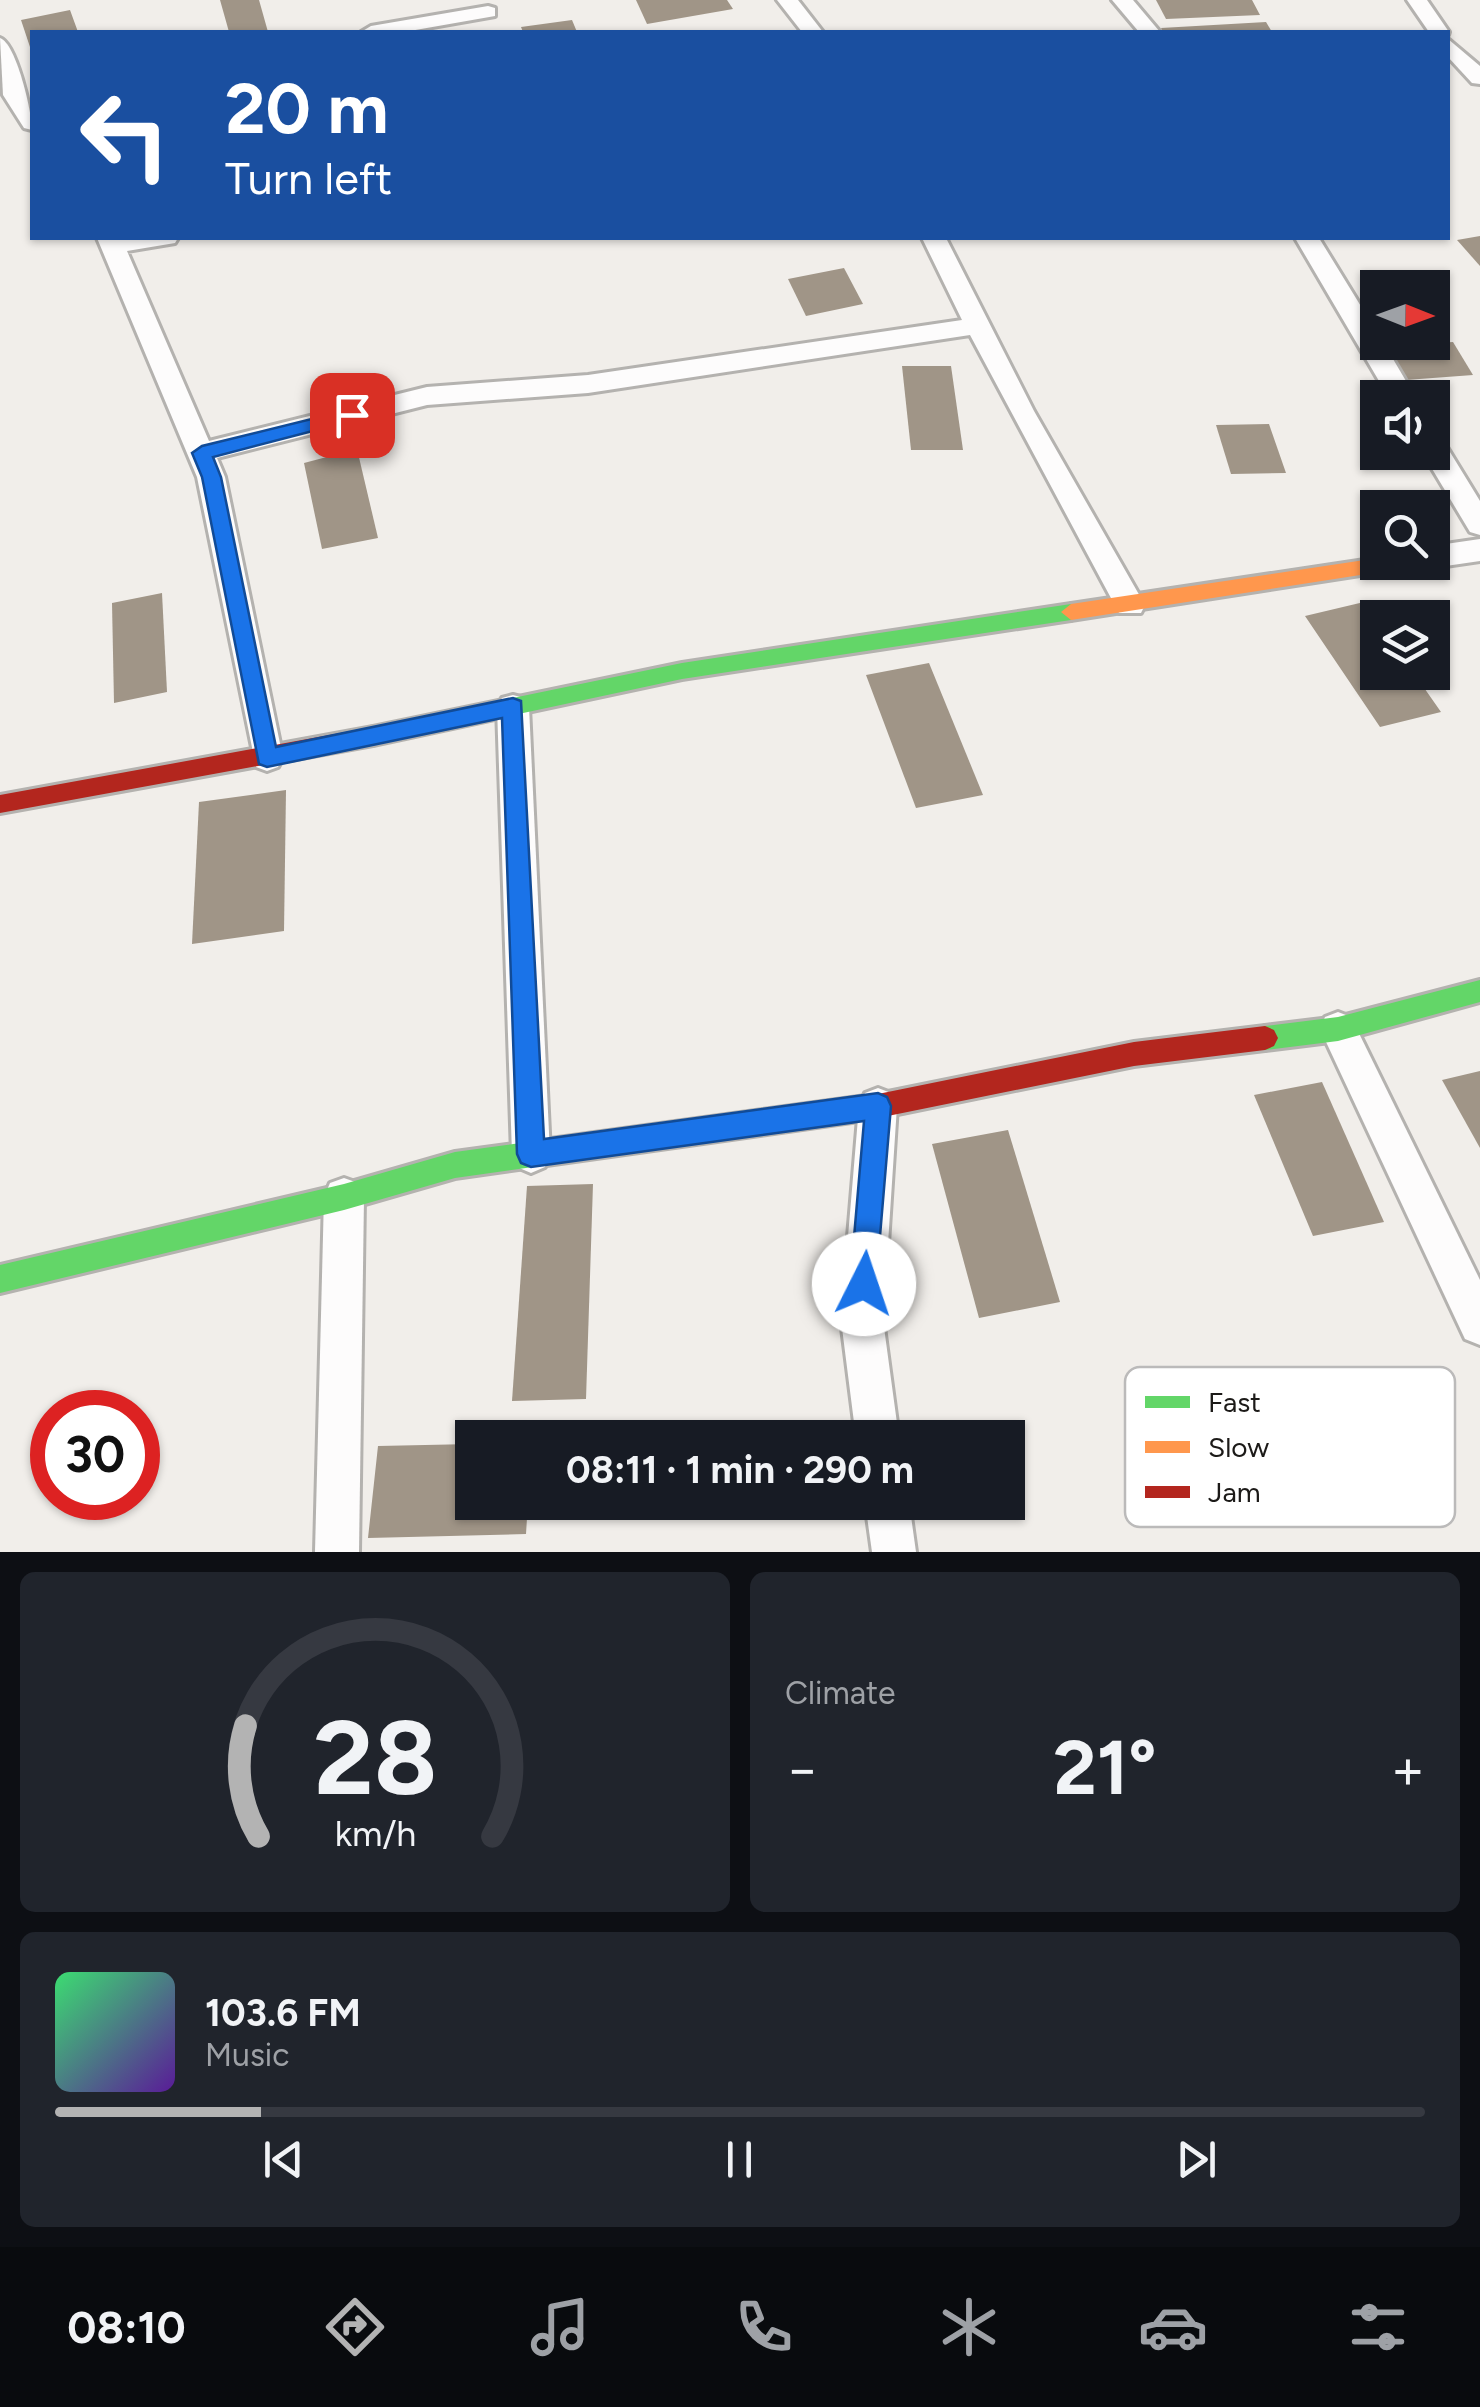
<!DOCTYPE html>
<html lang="en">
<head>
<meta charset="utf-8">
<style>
  :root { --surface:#171b24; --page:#20242c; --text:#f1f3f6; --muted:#9ea1a6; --line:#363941; --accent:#b3b3b3 }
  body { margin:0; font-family:Figtree,sans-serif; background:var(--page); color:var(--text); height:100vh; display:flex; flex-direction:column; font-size:38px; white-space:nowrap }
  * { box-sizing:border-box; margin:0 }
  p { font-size:32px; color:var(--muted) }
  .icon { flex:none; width:55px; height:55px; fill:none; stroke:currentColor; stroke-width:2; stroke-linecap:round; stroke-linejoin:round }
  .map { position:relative; height:1552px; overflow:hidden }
  .panel { display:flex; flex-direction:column; gap:20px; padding:20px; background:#0d0f14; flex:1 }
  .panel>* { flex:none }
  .top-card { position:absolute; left:30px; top:30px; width:1420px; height:210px; border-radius:0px; box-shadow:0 2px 8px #0004; background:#1a4fa0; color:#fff; overflow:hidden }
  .needle { width:65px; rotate:91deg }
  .fabs { position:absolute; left:1360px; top:270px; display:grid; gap:20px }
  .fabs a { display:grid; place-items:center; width:90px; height:90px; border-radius:0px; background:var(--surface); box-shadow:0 2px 8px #0004; font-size:50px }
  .speed { position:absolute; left:30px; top:1390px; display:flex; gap:20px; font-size:50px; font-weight:700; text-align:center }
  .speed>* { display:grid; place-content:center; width:130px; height:130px; border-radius:50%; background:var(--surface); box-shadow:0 2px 8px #0004; line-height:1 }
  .speed .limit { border:15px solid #d22; background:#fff; color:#111 }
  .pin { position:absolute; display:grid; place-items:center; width:85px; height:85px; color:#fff; margin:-42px; border-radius:20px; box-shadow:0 5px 15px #0006 }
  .me { position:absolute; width:110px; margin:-55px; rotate:4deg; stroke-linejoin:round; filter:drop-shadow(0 0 8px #0008) }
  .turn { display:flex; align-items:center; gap:35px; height:210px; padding:0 30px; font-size:45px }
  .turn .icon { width:130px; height:130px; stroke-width:2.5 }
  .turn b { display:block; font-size:70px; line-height:85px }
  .big { font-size:75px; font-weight:700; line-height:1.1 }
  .panel .widget { flex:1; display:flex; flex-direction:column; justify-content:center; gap:15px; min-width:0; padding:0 35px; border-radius:15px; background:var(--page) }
  .panel .dial { align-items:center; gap:0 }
  .dial svg { height:260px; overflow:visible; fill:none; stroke:var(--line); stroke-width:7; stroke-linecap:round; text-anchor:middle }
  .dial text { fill:var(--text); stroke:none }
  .song { display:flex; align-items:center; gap:30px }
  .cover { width:120px; height:120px; border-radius:15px; background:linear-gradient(135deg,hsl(140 70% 55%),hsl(270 70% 35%)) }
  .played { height:10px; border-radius:5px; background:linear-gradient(90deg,var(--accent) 15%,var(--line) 15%) }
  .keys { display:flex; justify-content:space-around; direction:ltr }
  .heat { display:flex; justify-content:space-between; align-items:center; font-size:55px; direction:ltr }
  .panel .tiles { flex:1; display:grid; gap:20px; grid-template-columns:1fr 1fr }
  .widget:last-child { grid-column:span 2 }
  .trip { position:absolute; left:455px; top:1420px; width:570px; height:100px; border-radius:0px; background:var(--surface); box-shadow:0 2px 8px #0004; font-weight:700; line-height:100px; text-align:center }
  .dock { display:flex; height:160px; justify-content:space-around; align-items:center; background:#090b0e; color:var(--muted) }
  .dock .icon { width:70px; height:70px }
  .dock .on { color:var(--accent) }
  .dock b { font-size:45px; color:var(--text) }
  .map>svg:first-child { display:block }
  .building { fill:#a09587 }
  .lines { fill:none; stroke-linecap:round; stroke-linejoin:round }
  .street-casing { stroke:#b4b2af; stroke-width:6 }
  .fast-casing { stroke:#b4b2af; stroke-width:6 }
  .slow-casing { stroke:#b4b2af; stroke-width:6 }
  .jam-casing { stroke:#b4b2af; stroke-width:6 }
  .street { fill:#fdfcfc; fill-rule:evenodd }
  .fast { fill:#63d668; fill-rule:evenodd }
  .slow { fill:#ff974d; fill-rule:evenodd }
  .jam { fill:#b3261e; fill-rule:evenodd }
  .route { fill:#1a73e8; stroke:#114b97; stroke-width:2.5 }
  .key { fill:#fff; stroke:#bbbaba; stroke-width:2.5 }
  .key-label { font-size:28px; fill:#1c1a18 }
</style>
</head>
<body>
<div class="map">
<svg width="1480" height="1552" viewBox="0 0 1480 1552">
  <rect width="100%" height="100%" fill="#f1eeea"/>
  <g class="building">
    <polygon points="220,0 259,0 268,32 229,32"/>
    <polygon points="636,0 727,0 733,9 647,24"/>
    <polygon points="1156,0 1252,0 1260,15 1166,19"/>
    <polygon points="70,10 78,32 32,32 32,53 21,20"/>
    <polygon points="572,20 577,32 523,32 521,27"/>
    <polygon points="1266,22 1272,32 1163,32 1161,28"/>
    <polygon points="1480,236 1480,266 1457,240"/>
    <polygon points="844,268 863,304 806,316 788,279"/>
    <polygon points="1453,342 1473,375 1406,380 1387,346"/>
    <polygon points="902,366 951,366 963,450 911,450"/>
    <polygon points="1269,424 1286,473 1231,474 1216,425"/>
    <polygon points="357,449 378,538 322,549 304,463"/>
    <polygon points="162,593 167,692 114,703 112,603"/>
    <polygon points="1364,602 1378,622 1378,672 1413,672 1441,712 1380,727 1305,616"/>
    <polygon points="929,663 983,795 916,808 866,675"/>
    <polygon points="286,790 284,931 192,944 199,802"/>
    <polygon points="1480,1071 1480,1148 1442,1080"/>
    <polygon points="1322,1082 1384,1222 1313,1236 1254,1095"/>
    <polygon points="1008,1130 1060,1302 979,1318 932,1144"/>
    <polygon points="593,1184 586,1399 512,1401 527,1186"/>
    <polygon points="472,1444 472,1502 528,1502 526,1534 368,1538 378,1446"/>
  </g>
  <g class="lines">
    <g class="street-casing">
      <g id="street">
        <polygon points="777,0 798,0 823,32 802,32"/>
        <polygon points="1112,0 1133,0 1160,32 1139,32"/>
        <polygon points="1407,0 1427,0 1449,32 1448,35 1429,32"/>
        <polygon points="488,6 495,8 495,16 404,32 361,32 371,26"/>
        <path d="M0 38C16 43 32 112 32 130L24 128 3 95Z"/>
        <polygon points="1448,39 1480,66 1480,84 1472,83 1448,57"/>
        <polygon points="97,238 178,238 175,243 127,251 209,441 427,387 588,375 962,320 922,238 946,238 1034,411 1145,605 1141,613 1119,613 970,335 588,393 427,405 217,458 225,477 283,758 278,767 267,771 256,767 197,477"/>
        <polygon points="1295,238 1319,238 1378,334 1378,342 1383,342 1416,398 1389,398"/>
        <polygon points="1432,437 1442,439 1480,501 1480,535 1470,532 1422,452 1432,452"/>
        <polygon points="1480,539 1480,561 1432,568 1421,562 1432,562 1432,546"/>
        <polygon points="513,695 524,698 529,707 550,1154 545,1167 531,1173 517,1167 512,1154 497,707 502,698"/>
        <polygon points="1338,1012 1351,1017 1480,1280 1480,1345 1465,1339 1320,1029 1325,1017"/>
        <polygon points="878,1088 891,1093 897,1106 883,1320 899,1438 856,1438 841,1320 859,1106 865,1093"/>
        <polygon points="344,1178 358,1183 364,1197 359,1552 315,1552 324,1197 330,1183"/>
        <polygon points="865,1502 909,1502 916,1552 872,1552"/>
      </g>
    </g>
    <g class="fast-casing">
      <g id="fast">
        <polygon points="1071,604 1081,612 1071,620 682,679 373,745 365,742 362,736 365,730 373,727 682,663"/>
        <polygon points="1480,980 1480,1002 1338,1041 1265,1050 1256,1046 1252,1038 1256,1030 1265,1026 1338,1017"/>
        <polygon points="873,1095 882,1098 886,1107 882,1116 873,1119 455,1178 344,1210 0,1293 0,1265 344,1184 455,1152"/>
      </g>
    </g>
    <g class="slow-casing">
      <polygon id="slow" points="1378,558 1378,562 1409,562 1399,569 1071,620 1061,612 1071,604"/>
    </g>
    <g class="jam-casing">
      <g id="jam">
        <polygon points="373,727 381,730 384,736 381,742 373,745 0,813 0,795"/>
        <polygon points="1265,1026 1274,1030 1278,1038 1274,1046 1265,1050 1134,1066 873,1119 864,1116 860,1107 864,1098 873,1095 1134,1042"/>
      </g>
    </g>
    <use href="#street" class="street"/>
    <use href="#fast" class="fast"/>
    <use href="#slow" class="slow"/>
    <use href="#jam" class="jam"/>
  </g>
  <polygon class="route" points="352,409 359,411 359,419 213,457 221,477 276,747 513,698 521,701 544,1139 878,1093 887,1097 891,1106 875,1295 864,1299 854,1295 850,1284 864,1121 531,1167 521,1163 517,1154 502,718 267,767 259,764 202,477 192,453 202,446"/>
  <rect x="1125" y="1367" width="330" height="160" rx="15" class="key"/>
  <rect x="1145" y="1396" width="45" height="12" fill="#63d668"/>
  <rect x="1145" y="1441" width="45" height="12" fill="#ff974d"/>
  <rect x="1145" y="1486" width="45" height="12" fill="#b3261e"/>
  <g class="key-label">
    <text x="1208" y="1412">Fast</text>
    <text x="1208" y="1457">Slow</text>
    <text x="1208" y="1502">Jam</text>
  </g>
</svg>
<div class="fabs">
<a><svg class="needle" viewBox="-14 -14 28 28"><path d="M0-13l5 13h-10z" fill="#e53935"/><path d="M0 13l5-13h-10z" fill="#9ea1a6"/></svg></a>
<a><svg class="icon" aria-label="sound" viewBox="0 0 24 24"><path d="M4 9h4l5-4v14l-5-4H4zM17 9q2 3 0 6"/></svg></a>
<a><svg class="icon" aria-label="search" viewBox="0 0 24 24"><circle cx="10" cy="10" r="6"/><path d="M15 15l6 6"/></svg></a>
<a><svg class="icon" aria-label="layers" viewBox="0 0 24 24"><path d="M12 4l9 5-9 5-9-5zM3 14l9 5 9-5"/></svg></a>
</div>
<div class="speed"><div class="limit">30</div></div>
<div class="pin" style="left:352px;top:415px;background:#d93025"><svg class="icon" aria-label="arrive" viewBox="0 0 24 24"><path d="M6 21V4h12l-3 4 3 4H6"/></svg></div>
<svg class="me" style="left:864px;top:1284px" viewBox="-20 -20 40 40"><circle r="19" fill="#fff"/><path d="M0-13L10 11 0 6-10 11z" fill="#1a73e8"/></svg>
<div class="trip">08:11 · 1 min · 290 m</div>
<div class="top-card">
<div class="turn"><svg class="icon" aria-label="left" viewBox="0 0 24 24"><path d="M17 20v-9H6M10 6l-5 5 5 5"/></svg><div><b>20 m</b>Turn left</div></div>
</div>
</div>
<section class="panel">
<div class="tiles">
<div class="widget dial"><svg viewBox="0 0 100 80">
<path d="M14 69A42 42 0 1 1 86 69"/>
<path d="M14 69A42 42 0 0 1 10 35" stroke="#b3b3b3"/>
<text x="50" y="56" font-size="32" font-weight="700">28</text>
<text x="50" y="72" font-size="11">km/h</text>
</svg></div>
<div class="widget"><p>Climate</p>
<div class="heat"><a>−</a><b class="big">21°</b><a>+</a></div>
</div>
<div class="widget">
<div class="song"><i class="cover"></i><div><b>103.6 FM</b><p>Music</p></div></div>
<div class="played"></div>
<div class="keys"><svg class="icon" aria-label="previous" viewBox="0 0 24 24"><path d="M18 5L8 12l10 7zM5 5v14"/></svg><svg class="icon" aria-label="pause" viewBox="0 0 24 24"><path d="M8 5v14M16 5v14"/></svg><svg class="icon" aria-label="next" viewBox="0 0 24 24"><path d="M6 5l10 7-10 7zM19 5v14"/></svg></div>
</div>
</div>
</section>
<nav class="dock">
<b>08:10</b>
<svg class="icon on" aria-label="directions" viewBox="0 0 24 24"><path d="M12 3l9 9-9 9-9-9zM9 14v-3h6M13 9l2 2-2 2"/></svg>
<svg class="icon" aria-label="music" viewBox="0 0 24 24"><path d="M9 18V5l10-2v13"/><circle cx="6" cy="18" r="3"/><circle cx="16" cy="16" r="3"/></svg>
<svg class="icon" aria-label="phone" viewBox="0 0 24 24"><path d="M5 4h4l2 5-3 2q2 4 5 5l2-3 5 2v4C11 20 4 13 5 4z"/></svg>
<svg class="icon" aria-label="climate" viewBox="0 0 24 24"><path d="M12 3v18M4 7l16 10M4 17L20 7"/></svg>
<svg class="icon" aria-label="car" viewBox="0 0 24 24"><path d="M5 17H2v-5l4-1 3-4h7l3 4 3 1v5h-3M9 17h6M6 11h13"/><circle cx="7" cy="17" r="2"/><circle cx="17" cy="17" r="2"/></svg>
<svg class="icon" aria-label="filters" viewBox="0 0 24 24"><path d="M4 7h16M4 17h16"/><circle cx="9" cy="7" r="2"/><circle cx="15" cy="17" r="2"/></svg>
</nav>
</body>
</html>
